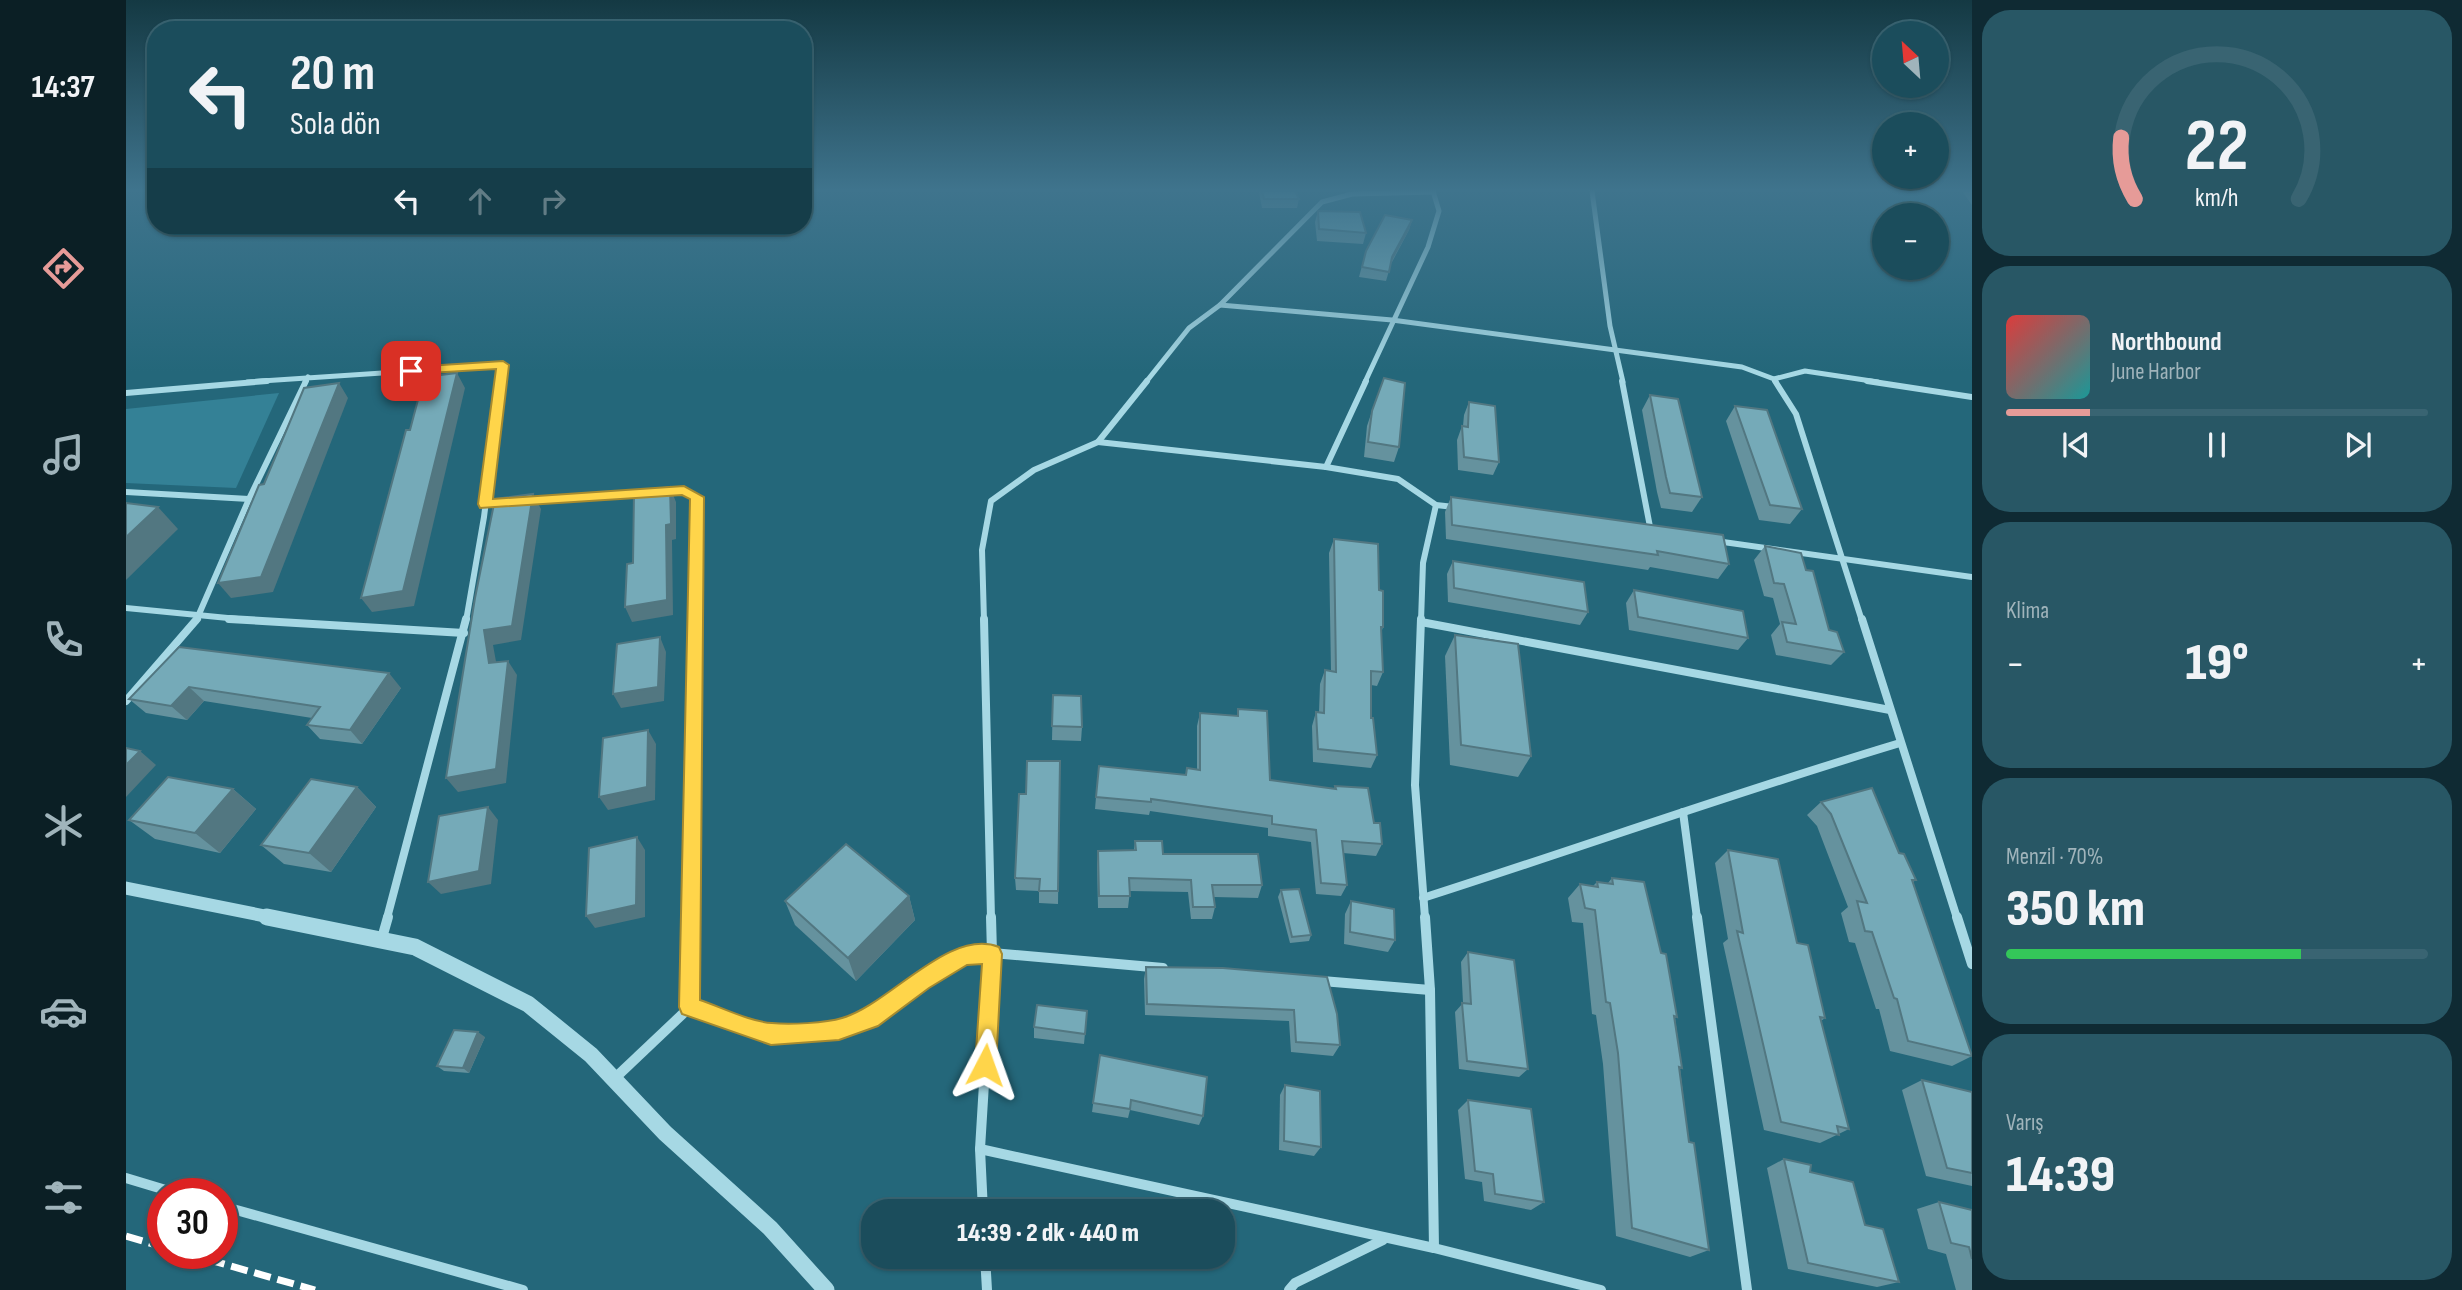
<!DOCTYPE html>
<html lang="tr">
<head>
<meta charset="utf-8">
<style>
  :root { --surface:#1b4d5c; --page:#285765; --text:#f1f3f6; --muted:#a0b4bb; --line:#396472; --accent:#e69b98 }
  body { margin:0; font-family:"Sofia Sans Condensed",sans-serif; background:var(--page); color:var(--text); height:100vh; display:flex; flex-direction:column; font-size:26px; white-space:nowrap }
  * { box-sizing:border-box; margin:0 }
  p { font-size:23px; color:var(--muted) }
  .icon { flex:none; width:38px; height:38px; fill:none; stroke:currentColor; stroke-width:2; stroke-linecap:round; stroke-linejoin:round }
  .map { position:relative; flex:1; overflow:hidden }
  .details { display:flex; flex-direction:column; gap:10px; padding:10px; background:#0f2a33; width:490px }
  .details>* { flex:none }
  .banner { position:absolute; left:21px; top:21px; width:665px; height:214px; border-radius:28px; box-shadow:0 2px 5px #0004,0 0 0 2px var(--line); background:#1b4d5c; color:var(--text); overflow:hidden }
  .needle { width:46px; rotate:334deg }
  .fabs { position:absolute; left:1746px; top:21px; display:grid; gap:14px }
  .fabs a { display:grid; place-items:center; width:77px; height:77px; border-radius:50%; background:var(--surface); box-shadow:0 2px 5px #0004,0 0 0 2px var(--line); font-size:35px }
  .speed { position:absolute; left:21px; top:1178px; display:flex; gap:14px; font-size:35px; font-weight:700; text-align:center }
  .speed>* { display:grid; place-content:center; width:91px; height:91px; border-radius:50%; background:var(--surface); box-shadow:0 2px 5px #0004,0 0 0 2px var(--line); line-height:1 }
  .speed .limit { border:10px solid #d22; background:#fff; color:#111 }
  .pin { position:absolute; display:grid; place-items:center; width:60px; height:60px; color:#fff; margin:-30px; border-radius:14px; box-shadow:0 4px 10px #0006 }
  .me { position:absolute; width:77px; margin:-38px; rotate:4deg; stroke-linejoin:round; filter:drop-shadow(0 0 5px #0008) }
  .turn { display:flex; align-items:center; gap:24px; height:147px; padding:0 28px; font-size:32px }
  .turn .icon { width:91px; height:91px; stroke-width:2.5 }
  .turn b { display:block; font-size:49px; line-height:60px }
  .lanes { display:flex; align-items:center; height:66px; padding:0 28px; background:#0003; justify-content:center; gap:35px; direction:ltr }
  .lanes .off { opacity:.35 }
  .big { font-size:52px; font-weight:800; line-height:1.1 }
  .details .tile { flex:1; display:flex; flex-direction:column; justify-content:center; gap:10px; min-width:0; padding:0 24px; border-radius:28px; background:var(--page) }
  .details .dial { align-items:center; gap:0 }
  .dial svg { height:182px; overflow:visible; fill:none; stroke:var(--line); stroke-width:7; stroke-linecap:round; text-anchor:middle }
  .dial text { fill:var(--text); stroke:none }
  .song { display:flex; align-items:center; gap:21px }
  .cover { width:84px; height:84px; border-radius:10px; background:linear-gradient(135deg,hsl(0 70% 55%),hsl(180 70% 35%)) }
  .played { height:7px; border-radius:4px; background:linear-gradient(90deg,var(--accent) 20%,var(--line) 20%) }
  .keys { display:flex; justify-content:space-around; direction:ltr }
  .heat { display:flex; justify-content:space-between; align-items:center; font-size:38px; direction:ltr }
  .charge { height:10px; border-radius:5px; background:linear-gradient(90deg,#34c759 70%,var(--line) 0) }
  .trip { position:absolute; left:735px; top:1199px; width:374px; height:70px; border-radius:28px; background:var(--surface); box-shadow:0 2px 5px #0004,0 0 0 2px var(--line); font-weight:800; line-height:70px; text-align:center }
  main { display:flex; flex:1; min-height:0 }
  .tab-bar { display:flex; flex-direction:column; width:126px; justify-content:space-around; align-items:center; background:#0b1f25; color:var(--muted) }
  .tab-bar .icon { width:49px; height:49px }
  .tab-bar .on { color:var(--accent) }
  .tab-bar b { font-size:32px; color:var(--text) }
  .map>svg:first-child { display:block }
  .green { fill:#348196 }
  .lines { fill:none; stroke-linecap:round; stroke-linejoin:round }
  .minor-far3 { stroke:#a6d8e4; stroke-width:5 }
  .minor-far2 { stroke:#a6d8e4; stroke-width:6 }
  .minor-far1 { stroke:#a6d8e4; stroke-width:8 }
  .minor { stroke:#a6d8e4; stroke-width:10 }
  .tertiary-far1 { stroke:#a6d8e4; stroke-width:13 }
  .tertiary { stroke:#a6d8e4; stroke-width:17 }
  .rail { stroke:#fff; stroke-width:7; stroke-dasharray:17 7; stroke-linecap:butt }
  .wall { fill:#65929e }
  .shaded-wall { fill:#527781 }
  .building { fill:#75aab8; stroke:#527781; stroke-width:2 }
  .route { fill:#ffd54a; stroke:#a68a30; stroke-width:2 }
</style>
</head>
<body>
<main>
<nav class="tab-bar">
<b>14:37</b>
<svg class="icon on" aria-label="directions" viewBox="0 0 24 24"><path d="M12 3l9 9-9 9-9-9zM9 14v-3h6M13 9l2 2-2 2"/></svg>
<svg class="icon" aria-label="music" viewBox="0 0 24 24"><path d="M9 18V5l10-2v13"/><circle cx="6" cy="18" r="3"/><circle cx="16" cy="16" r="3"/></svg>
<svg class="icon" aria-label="phone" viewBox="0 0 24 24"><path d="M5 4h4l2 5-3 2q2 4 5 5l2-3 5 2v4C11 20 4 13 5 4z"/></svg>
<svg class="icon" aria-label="climate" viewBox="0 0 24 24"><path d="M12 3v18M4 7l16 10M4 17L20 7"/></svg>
<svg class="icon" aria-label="car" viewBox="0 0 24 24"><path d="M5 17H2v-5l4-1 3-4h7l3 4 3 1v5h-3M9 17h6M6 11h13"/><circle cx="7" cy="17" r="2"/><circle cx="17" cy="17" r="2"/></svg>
<svg class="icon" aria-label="filters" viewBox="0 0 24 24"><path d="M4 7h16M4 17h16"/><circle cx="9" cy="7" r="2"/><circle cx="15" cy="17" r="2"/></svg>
</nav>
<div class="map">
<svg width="1846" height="1290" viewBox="0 0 1846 1290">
  <rect width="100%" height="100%" fill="#24677a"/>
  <polygon class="green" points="153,393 110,488 0,483 0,409"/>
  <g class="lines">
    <g class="minor-far3">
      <polyline points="1466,191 1484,326 1497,382"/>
      <polyline points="1094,305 1266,320 1616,367 1648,379 1650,382"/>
      <polyline points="1648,379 1679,371 1752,382"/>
      <polyline points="121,382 377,365 375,382"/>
      <polyline points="179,382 182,377"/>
      <polyline points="1020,382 1063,328 1094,305 1196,202 1226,194 1307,192"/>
      <polyline points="1239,382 1302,247 1313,211 1307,191"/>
    </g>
    <g class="minor-far2">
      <polyline points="1496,381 1525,532"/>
      <polyline points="1649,381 1670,414 1736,621"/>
      <polyline points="1741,381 1846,397"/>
      <polyline points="0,393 141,381"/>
      <polyline points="972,442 1200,467 1272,479 1310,505 1328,507"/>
      <polyline points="1200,467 1240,381"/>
      <polyline points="0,492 123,499"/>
      <polyline points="538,492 558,490 571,497 569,621"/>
      <polyline points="402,501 516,493"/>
      <polyline points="359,504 376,503"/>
      <polyline points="1590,541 1846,577"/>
      <polyline points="0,608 132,621"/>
      <polyline points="70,621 123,499 180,381"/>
      <polyline points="340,621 358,517 375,381"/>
      <polyline points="858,621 856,550 865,501 908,470 972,442 1021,381"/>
      <polyline points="1295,621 1297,563 1310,505"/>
    </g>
    <g class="minor-far1">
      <polyline points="103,619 338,633"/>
      <polyline points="858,619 865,918"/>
      <polyline points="1295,619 1289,785 1299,918"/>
      <polyline points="1736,619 1831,918"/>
      <polyline points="1295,622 1764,710"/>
      <polyline points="0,701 71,619"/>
      <polyline points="1557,812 1571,918"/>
      <path d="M1297 898C1456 847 1614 791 1774 743"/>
      <polyline points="261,918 340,619"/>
      <polyline points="565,918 569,619"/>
    </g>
    <g class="minor">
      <polyline points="565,917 564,1007 645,1034 713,1030 744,1019 796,981 838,955 866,953 1037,968"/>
      <polyline points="1299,917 1304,990 1308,1248"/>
      <polyline points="1571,917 1621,1290"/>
      <polyline points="1831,917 1846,964"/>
      <polyline points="256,938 262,917"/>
      <polyline points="1196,981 1304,990"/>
      <polyline points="488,1079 564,1007"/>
      <polyline points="854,1149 1308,1248 1475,1290"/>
      <polyline points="0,1178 53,1194"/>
      <polyline points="96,1206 397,1290"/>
      <polyline points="857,1211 854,1149 866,953 865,917"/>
      <polyline points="859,1256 861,1290"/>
      <polyline points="1163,1290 1169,1283 1257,1240"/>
    </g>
    <polyline class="tertiary-far1" points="0,888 149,918"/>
    <polyline class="tertiary" points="141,917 289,947 402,1004 465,1055 539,1133 644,1228 700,1290"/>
    <g class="rail">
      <polyline points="0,1236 37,1247"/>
      <polyline points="59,1253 189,1290"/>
    </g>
  </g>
  <g class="wall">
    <polygon points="1116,191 1169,191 1173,199 1171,208 1136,208 1133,192 1116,192"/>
    <polygon points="1836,191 1846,191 1846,205"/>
    <polygon points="1192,211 1240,233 1237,244 1191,241 1189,222"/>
    <polygon points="1286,220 1283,230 1265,264 1260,281 1233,277 1240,251"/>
    <polygon points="1524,395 1576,497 1566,512 1535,508 1531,492 1516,410"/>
    <polygon points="1343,402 1373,462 1367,475 1332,470 1331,440 1336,426 1337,426 1338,415"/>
    <polygon points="1609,406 1676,509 1664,524 1633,520 1600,421"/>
    <polygon points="1246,411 1273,447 1268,462 1238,457 1241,426"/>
    <polygon points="1325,497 1603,564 1592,579 1524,567 1522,570 1320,539 1319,512"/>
    <polygon points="1208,539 1253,590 1257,627 1255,633 1257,672 1251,686 1245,685 1245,718 1251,755 1245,768 1187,762 1186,726 1190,712 1193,712 1194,684 1199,670 1205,671 1203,553"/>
    <polygon points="1639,546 1680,570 1703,630 1718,652 1705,665 1650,655 1645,635 1654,624 1647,598 1638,596 1628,560"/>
    <polygon points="1327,561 1462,612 1454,625 1322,602 1321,574"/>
    <polygon points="1508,590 1622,638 1612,650 1503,630 1500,603"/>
    <polygon points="1329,635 1405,756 1392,777 1324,765 1319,656"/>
    <polygon points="53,647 275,688 236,744 194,739 181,725 186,718 78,701 61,720 20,713 3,699"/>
    <polygon points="927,695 956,727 955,741 926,740"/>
    <polygon points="1112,709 1144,780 1208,789 1209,786 1248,823 1256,844 1250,856 1217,853 1221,885 1215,896 1190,894 1185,842 1142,836 1142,828 1024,811 1023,815 969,809 970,797 1059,774 1071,770 1071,726 1074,713 1111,716"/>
    <polygon points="934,761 932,904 913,903 913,891 890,890 889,878 900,794"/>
    <polygon points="231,787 250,807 205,872 158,864 135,845"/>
    <polygon points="107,789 130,809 94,853 29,839 3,820"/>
    <polygon points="1695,802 1773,853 1790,880 1787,882 1846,1056 1826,1066 1764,1051 1753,1009 1750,1009 1729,943 1723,942 1715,913 1722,907 1691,826 1681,815"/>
    <polygon points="1009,841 1037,854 1136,885 1132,898 1088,897 1089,907 1086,919 1065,919 1062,892 1004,891 1002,908 972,908 971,863 972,851 1008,850"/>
    <polygon points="1602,850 1671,943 1699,1018 1695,1021 1723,1129 1694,1143 1638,1130 1597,943 1602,939 1589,863"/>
    <polygon points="1486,878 1551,1017 1549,1018 1556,1068 1554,1069 1563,1142 1583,1250 1564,1257 1490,1236 1477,1064 1470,1015 1466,1014 1457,923 1446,922 1442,898 1454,884 1467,886 1471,882 1482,883"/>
    <polygon points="1155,890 1185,935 1183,941 1164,943 1152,897"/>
    <polygon points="783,896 789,920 730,981 669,925 659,901"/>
    <polygon points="1225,901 1269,940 1262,952 1218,944 1219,914"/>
    <polygon points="1342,952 1402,1069 1393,1077 1333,1069 1329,1012 1337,1003 1335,962"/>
    <polygon points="1020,967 1211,1014 1214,1045 1207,1056 1165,1052 1163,1021 1019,1015 1018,979"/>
    <polygon points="961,1011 958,1044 908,1038 908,1027"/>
    <polygon points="359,1037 343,1073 318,1071 311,1066"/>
    <polygon points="974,1055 1077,1116 1073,1125 1004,1110 1002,1118 966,1112"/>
    <polygon points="1796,1080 1846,1092 1846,1186 1800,1176 1776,1090"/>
    <polygon points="1159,1085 1195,1147 1188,1156 1153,1150 1154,1095"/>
    <polygon points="1342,1100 1418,1202 1405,1210 1358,1201 1356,1182 1339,1179 1332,1110"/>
    <polygon points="1658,1159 1684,1172 1739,1225 1773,1282 1751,1287 1662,1269 1641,1168"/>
    <polygon points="1813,1202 1846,1210 1846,1290 1830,1290 1820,1254 1802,1249 1791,1209"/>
  </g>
  <g class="shaded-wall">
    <polygon points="1286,220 1283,230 1263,266 1266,257"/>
    <polygon points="331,373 339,388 288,606 246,612 235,598"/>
    <polygon points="213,383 222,398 147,592 105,598 92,583"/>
    <polygon points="544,487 550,502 550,539 546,540 547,615 506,622 499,607 540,525"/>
    <polygon points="407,494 415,509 395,640 367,645 373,678 363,663 358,630"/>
    <polygon points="32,507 52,529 0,580 0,537"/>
    <polygon points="534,637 540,652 538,701 495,708 487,694"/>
    <polygon points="382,661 391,675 380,783 332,792 320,778"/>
    <polygon points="263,673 275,688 236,744 224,730"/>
    <polygon points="63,687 78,701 61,720 45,706"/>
    <polygon points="522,730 530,744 529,800 482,810 473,797"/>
    <polygon points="14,751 30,765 0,797 0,765"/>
    <polygon points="231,787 250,807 205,872 183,853"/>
    <polygon points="107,789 130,809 94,853 69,833"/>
    <polygon points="362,807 372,820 365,884 315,894 302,882"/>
    <polygon points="511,837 519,850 519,917 469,928 460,916"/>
    <polygon points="783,896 789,920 730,981 722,958"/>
    <polygon points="352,1032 359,1037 343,1073 337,1068"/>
  </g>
  <g class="building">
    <polygon points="1136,191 1169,191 1173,199 1138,199"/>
    <polygon points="1192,211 1234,212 1240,233 1193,229"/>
    <polygon points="1259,215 1286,220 1266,257 1263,272 1236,267 1240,251"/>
    <polygon points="331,373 277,591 235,598 280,430 284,430 298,377"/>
    <polygon points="1258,378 1279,383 1273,447 1242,442 1246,411"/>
    <polygon points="213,383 135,577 92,583 133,485 138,484 178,388"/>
    <polygon points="1524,395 1552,399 1576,497 1544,493 1540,477"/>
    <polygon points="1343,402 1369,406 1373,462 1338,457 1336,426 1342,427"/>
    <polygon points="1609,406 1641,410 1676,509 1644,505"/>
    <polygon points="544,487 545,524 540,525 541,600 499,607 501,564 507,563 508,492"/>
    <polygon points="407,494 386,626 358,630 363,663 382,661 370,769 320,778 349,598 369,499"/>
    <polygon points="1325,497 1597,535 1603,564 1531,551 1532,555 1326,525"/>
    <polygon points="0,503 32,507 0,537"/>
    <polygon points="1208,539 1252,544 1253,590 1257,591 1257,627 1255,627 1257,672 1245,671 1245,718 1247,718 1251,755 1192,749 1190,712 1198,713 1199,670 1210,672"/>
    <polygon points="1639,546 1675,553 1680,570 1687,571 1703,630 1711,632 1718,652 1661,642 1656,622 1670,624 1658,584 1648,583"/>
    <polygon points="1327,561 1458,582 1462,612 1328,588"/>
    <polygon points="1508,590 1617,611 1622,638 1512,617"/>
    <polygon points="1329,635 1392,644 1405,756 1335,745"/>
    <polygon points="534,637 532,687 487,694 491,644"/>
    <polygon points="53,647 263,673 224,730 181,725 194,707 63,687 45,706 3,699"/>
    <polygon points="927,695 955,696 956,727 926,726"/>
    <polygon points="1112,709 1141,711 1144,780 1210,789 1209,786 1242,788 1248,823 1254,823 1256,844 1216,841 1221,885 1195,883 1190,830 1146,824 1146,816 1025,799 1025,802 970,797 973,766 1060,775 1061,768 1074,770 1074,713 1112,716"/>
    <polygon points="522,730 521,787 473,797 477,738"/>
    <polygon points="0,748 14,751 0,765"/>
    <polygon points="901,761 934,761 932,891 913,891 914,879 889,878 893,794 900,794"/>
    <polygon points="42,777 107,789 69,833 3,820"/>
    <polygon points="185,779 231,787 183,853 135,845"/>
    <polygon points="1746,788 1773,853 1778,854 1790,880 1786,880 1846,1056 1782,1041 1771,999 1768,998 1746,932 1739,931 1731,901 1741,903 1705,814 1695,802"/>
    <polygon points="362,807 353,871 302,882 313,816"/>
    <polygon points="511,837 510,905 460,916 463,848"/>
    <polygon points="1009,841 1036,841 1037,854 1132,854 1136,885 1086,885 1089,907 1067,907 1065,880 1003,878 1004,896 973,896 972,851 1010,850"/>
    <polygon points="720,844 783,896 722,958 659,901"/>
    <polygon points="1602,850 1652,859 1671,943 1682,945 1699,1018 1694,1017 1723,1129 1711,1126 1713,1135 1655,1122 1611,931 1617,933"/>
    <polygon points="1486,878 1518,882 1535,953 1540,954 1551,1017 1548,1016 1556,1068 1553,1067 1563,1142 1568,1143 1583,1250 1506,1228 1492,1053 1484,1003 1480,1002 1469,910 1459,908 1454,884 1472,887 1471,882 1487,884"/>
    <polygon points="1173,889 1185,935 1166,937 1155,890"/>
    <polygon points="1225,901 1268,909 1269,940 1224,932"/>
    <polygon points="1342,952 1388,960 1402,1069 1341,1061 1336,1003 1345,1004"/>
    <polygon points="1020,967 1097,968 1201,977 1211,1014 1214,1045 1170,1042 1168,1010 1021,1004"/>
    <polygon points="911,1005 961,1011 959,1034 908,1027"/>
    <polygon points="328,1030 352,1032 337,1068 311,1066"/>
    <polygon points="974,1055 1081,1077 1077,1116 1005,1100 1004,1109 967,1103"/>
    <polygon points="1796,1080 1846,1092 1846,1173 1821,1168"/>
    <polygon points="1159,1085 1194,1091 1195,1147 1158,1141"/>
    <polygon points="1342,1100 1405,1109 1418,1202 1369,1194 1367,1174 1349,1171"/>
    <polygon points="1658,1159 1685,1165 1684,1172 1727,1182 1739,1225 1757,1229 1773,1282 1682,1263"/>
    <polygon points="1813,1202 1846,1210 1846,1259 1843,1247 1825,1243"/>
  </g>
  <linearGradient id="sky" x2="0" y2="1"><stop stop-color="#143943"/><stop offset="0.51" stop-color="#3f748d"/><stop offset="1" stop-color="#3f748d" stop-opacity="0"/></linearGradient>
  <rect width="1846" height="372" fill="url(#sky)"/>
  <path class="route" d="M377 361 383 365 367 499 558 486 578 497 574 1000C595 1007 625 1022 646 1023 663 1025 700 1023 716 1018 763 1005 823 927 873 947L876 954 870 1065 867 1073 859 1076 852 1073 849 1065 856 964 841 965 803 988 752 1026 713 1040 645 1045 556 1014 553 1007 564 499 556 495 354 508 352 504 370 369 285 374 278 371 285 367Z"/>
</svg>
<div class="fabs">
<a><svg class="needle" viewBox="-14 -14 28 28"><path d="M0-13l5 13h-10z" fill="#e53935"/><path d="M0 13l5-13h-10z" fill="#a0b4bb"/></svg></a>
<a>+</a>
<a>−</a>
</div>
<div class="speed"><div class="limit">30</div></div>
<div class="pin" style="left:285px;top:371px;background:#d93025"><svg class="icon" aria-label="arrive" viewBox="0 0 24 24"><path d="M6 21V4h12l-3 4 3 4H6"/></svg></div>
<svg class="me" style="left:859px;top:1065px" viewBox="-20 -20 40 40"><path d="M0-17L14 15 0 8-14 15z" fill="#ffd54a" stroke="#fff" stroke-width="4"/></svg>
<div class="trip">14:39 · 2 dk · 440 m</div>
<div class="banner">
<div class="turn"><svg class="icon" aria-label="left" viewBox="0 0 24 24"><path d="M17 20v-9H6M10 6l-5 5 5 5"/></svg><div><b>20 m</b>Sola dön</div></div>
<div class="lanes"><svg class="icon" aria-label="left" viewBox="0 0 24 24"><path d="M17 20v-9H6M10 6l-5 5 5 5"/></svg><svg class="icon off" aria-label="ahead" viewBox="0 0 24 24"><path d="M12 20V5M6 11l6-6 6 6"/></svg><svg class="icon off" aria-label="right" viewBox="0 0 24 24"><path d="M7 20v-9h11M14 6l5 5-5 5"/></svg></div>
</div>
</div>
<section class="details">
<div class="tile dial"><svg viewBox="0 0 100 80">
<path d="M14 69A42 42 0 1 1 86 69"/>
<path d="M14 69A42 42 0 0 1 8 42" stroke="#e69b98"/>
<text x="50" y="56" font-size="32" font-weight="700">22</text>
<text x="50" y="72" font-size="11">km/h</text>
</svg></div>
<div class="tile">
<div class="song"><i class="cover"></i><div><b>Northbound</b><p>June Harbor</p></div></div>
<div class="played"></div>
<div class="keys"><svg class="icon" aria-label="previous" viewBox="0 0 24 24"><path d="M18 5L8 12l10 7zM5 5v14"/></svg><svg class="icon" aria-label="pause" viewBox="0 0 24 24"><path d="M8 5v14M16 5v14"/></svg><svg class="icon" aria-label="next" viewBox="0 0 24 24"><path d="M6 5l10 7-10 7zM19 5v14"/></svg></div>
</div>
<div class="tile"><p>Klima</p>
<div class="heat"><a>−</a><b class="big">19°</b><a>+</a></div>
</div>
<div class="tile"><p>Menzil · 70%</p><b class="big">350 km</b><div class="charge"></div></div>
<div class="tile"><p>Varış</p><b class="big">14:39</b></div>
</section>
</main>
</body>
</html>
